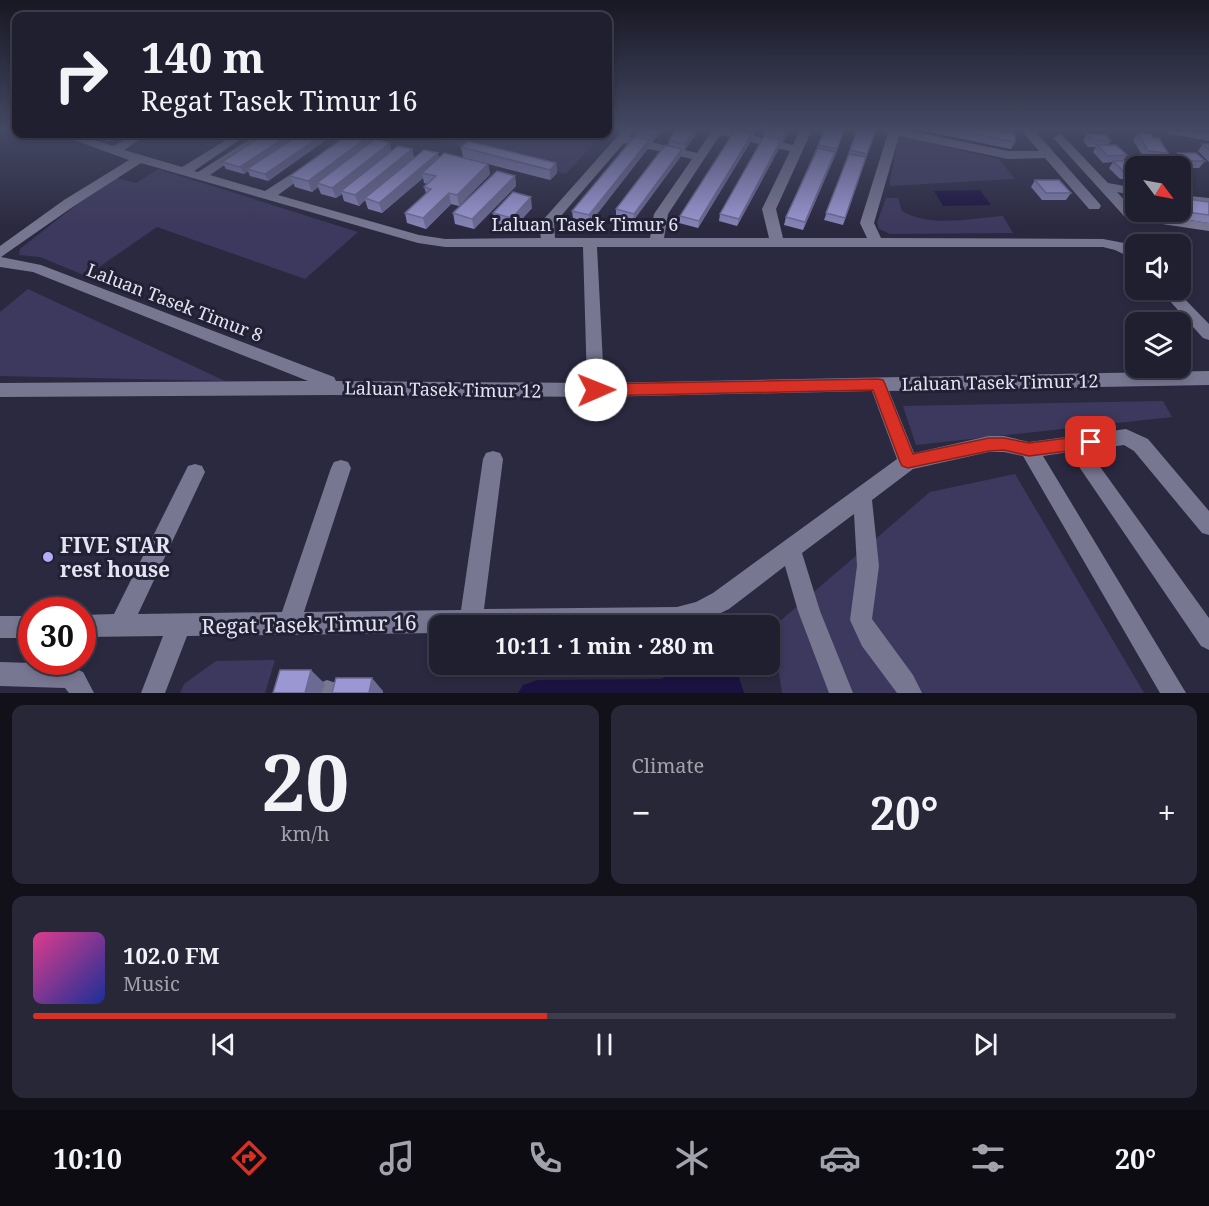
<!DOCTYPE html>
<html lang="en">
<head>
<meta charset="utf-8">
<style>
  :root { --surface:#201f30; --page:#282738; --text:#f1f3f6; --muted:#a2a2ab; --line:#3d3d4c; --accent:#d93025 }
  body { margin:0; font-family:"Noto Serif",serif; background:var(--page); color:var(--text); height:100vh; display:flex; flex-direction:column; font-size:22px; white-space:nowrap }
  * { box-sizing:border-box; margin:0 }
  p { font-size:20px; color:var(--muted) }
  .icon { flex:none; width:33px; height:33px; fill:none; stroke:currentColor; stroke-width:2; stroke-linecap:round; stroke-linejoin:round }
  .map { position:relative; height:693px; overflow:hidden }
  .panel { display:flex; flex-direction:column; gap:12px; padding:12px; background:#12111a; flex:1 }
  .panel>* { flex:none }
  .banner { position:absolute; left:12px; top:12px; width:600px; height:126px; border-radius:12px; box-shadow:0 3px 9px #0003,0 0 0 2px var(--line); background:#201f30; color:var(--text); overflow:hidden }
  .needle { width:39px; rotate:122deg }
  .controls { position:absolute; left:1125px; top:156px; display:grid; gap:12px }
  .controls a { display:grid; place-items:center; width:66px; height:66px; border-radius:12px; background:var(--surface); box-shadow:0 3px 9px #0003,0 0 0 2px var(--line); font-size:30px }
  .speed { position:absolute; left:18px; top:597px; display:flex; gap:12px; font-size:30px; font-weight:700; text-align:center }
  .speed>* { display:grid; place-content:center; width:78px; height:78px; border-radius:50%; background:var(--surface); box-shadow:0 3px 9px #0003,0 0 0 2px var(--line); line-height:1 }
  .speed .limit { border:9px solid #d22; background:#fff; color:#111 }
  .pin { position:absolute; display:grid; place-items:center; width:51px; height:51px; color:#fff; margin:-26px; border-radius:12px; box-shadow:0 3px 9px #0006 }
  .me { position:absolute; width:66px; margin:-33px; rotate:89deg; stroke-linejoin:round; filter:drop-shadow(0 0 4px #0008) }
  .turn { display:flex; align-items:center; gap:21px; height:126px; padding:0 30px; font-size:27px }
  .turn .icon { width:78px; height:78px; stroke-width:2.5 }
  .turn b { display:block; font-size:42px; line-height:51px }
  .big { font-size:45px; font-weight:700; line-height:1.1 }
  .panel .card { flex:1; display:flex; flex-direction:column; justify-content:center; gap:9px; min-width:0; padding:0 21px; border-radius:12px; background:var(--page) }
  .panel .dial { align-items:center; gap:0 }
  .dial b { font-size:78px; line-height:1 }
  .song { display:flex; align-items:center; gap:18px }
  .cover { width:72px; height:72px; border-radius:9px; background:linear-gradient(135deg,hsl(330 70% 55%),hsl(230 70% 35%)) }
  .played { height:6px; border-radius:3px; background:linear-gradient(90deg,var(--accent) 45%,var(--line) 45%) }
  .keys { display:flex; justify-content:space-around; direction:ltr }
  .heat { display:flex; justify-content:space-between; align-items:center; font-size:33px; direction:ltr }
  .panel .tiles { flex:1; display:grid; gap:12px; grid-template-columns:1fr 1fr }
  .card:last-child { grid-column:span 2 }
  .trip { position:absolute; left:429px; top:615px; width:351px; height:60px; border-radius:12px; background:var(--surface); box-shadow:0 3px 9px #0003,0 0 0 2px var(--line); font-weight:700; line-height:60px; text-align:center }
  .menu { display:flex; height:96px; justify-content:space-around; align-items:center; background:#0d0c13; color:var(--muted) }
  .menu .icon { width:42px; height:42px }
  .menu .selected { color:var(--accent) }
  .menu b { font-size:27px; color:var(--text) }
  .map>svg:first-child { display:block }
  .green { fill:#3d395e }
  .water { fill:#1c1241 }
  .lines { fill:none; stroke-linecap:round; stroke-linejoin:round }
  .minor { fill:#787792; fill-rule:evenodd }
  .major { fill:#7c77af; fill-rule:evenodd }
  .wall { fill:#8582b5 }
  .shaded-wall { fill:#6c6a93 }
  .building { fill:#9b97d2; stroke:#6c6a93; stroke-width:1.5 }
  .route { fill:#d93025; stroke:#8d1f18; stroke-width:1.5 }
  .poi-dot { fill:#b3adf9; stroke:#212035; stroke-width:2 }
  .labels { text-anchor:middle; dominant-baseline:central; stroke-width:6; stroke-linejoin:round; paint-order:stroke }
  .street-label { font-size:18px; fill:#e4e3f2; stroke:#212035 }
  .near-poi-label { font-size:21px; font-weight:bold; fill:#e4e3f2; stroke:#212035; text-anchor:start }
  .near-street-label { font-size:21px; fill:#e4e3f2; stroke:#212035 }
</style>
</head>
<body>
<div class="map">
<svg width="1209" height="693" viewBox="0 0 1209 693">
  <rect width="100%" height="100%" fill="#2b2940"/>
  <g class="green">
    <polygon points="445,134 602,134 566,174 436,140"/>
    <polygon points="909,138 999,159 1015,179 889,186 898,140"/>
    <polygon points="158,169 358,232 305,279 157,227 86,276 40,257 19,255 20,249 81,201 117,178 136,183"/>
    <path d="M886 198H898L902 211C930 228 972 218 1003 216L1013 233 890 234 879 229 877 223Z"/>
    <polygon points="28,289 225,381 0,376 0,312"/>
    <polygon points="1163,401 1172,417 916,445 903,406"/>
    <polygon points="1015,474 1144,693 782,693 772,628 930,492"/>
    <polygon points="275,660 265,693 180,693 184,684 216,661"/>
  </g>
  <g class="water">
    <polygon points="980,190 991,205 943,206 934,191"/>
    <polygon points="685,665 726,665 737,671 744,693 518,693 523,685 538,680 661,679 676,672"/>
  </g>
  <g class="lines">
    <g class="minor">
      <path d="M623 130H635L629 137 697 153 712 130H729L793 145 800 130H812L776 209 783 238H867L860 223 888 133 882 130H906L1008 151H1039L1021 130H1034L1099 203 1101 206 1099 209H1089L1045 158 1008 159 899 136 874 223 881 238 1103 239 1124 243 1136 249V260L1115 250 1103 247H597L604 383 1209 371V385L889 391 914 453 989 436H1004L1029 442 1126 429 1148 439 1209 511V535L1202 533 1134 451 1124 445 1088 450 1209 618V650L1201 646 1069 452 1043 456 1186 693H1160L1023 456 1004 452H989L913 469 872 500 879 566 872 619 913 675 922 693H897L862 646 850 620 857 566 854 514 802 553 820 611 853 693H829L798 611 785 566 729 609 694 626H440V633L187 636 165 693H141L163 636 82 637V615L114 614 188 466 195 464 202 466 205 472 138 614 282 612 331 468 334 462 341 460 348 462 351 468 304 612 461 610 483 459 486 453 493 451 500 453 503 459 484 609 677 607 696 602 713 593 897 459 872 391 596 397 330 395 0 397V383L308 381 33 272 0 267V246L64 200 129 160 63 136 62 134H77L113 146 136 134H149L124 150 182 167 236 134H248L194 171 198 172 258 134H270L210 175 265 191 310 162 316 166 314 169 278 195 419 235 445 239 541 238 539 227 543 220ZM720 135 790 151 762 209 769 238H664L668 214ZM624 143 692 159 654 214 650 238H555L554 224ZM141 163 418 243 445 247H583L587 383 336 381 334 377 41 265 1 257 74 206Z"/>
      <polygon points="1059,134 1063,136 1108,183 1136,188 1136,196 1117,192 1136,212 1209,223 1209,231 1135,220 1124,216 1055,140 1053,138"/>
      <polygon points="1180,195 1209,198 1209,206 1180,203"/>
      <polygon points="1160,290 1176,290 1209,324 1209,340 1203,338"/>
      <rect x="0" y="616" width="32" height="22"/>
      <polygon points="0,662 65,664 83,672 94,693 69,693 65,688 0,686"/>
      <polygon points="327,680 336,683 339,693 314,693 317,684"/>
    </g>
    <polygon class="major" points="1164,130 1209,133 1209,141 1171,134"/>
  </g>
  <g class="wall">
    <polygon points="637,130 662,130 652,143 649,143 649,147 590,223 573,218 572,211 635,137 635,132"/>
    <polygon points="676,130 699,130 684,151 682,150 681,156 633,221 616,216 616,209 668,146 669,140"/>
    <polygon points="735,130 757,130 753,137 751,137 751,141 698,228 679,223 680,216"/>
    <polygon points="789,130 782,144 781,144 780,147 737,226 719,221 720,214 763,138 764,133"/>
    <polygon points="844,130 835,156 803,230 784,225 786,217 818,145"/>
    <polygon points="857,130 876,130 843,225 824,220"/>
    <polygon points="919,130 996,130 1015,142 1011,149"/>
    <polygon points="1002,130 1014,130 1013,133"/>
    <polygon points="1138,133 1153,138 1168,153 1163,160 1144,158 1133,140"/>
    <polygon points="89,134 127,134 117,139 107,141 91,136"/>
    <polygon points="1087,134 1111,141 1108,145 1127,155 1123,161 1136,166 1136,179 1120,179 1109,168 1113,162 1103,163 1093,152 1096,147 1088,147 1083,141"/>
    <polygon points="330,137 268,181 250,176 248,171 244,174 226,169 222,162"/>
    <polygon points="371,143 392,151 412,149 414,158 463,157 461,147 556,163 557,173 550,180 488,164 490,174 459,206 451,204 426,229 407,223 405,213 426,193 424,187 427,184 424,183 423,178 382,213 368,209 365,200 359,206 344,201 342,194 336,198 321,194 318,187 312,192 295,187 290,176"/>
    <polygon points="1203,144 1209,144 1209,162 1198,151"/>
    <polygon points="1178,153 1205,161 1199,168 1181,168 1173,160"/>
    <polygon points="515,176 516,186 474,229 455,224 453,213"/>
    <polygon points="1035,180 1071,193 1066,200 1042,200 1031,187"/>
    <polygon points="1180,198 1209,202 1209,223 1144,213 1143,212 1180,212"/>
    <polygon points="532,208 513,229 495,223 493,213"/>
  </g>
  <g class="shaded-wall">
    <polygon points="657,130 662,130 652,143 652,136"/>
    <polygon points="695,130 699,130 684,151 685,144"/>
    <polygon points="787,130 789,130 782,144 783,137"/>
    <polygon points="103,134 127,134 117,139 107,141"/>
    <polygon points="290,134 302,134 247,169 248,171 244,174 240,167"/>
    <polygon points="324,134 329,134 330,137 268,181 265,174"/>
    <polygon points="752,134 751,141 698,228 699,221"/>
    <polygon points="369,136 372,146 317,183 318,187 312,192 308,181"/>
    <polygon points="649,140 649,147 590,223 589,215"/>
    <polygon points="781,140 780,147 737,226 739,219"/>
    <polygon points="390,143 392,154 341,191 342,194 336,198 332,188"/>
    <polygon points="412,149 415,160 365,198 365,200 359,206 355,195"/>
    <polygon points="682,149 681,156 633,221 634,214"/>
    <polygon points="835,152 833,159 803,230 805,222"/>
    <polygon points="438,153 440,164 422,173 423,178 382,213 379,203"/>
    <polygon points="556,163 557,173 550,180 550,170"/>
    <polygon points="488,164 490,174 459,206 457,195"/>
    <polygon points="515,176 516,186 474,229 472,219"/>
    <polygon points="449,193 451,204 426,229 423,218"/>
    <polygon points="531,197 532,208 513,229 512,218"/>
    <polygon points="311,670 325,684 322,693 305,693"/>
    <polygon points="372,678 383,691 383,693 369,693"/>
  </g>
  <g class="building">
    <polygon points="637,130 657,130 652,136 635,132"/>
    <polygon points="676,130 695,130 685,144 669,140"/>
    <polygon points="735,130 752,134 699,221 680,216"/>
    <polygon points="766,130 787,130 783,137 764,133"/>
    <polygon points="825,130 844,130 837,149 818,145"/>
    <polygon points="857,130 876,130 867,154 850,150"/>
    <polygon points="955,130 996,130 1015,134 1015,142"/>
    <polygon points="1138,133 1151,134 1153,138 1159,138 1168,153 1148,151"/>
    <polygon points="265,134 290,134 240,167 222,162"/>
    <polygon points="300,134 324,134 265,174 247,169"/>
    <polygon points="349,134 361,134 369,136 308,181 290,176"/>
    <polygon points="1087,134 1106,135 1111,141 1092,140"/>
    <polygon points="764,136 781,140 739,219 720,214"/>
    <polygon points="634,137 649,140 589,215 572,211"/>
    <polygon points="375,139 390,143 332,188 317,183"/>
    <polygon points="468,141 556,163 550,170 461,147"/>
    <polygon points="1203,144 1209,144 1209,150"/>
    <polygon points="665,145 682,149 634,214 616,209"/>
    <polygon points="1097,145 1116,145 1127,155 1108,156"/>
    <polygon points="398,146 412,149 355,195 341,191"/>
    <polygon points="818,148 835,152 805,222 786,217"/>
    <polygon points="424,150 438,153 379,203 365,198"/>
    <polygon points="444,153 488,164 457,195 449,193 423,218 405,213 431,189 424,187 436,176 422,173"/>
    <polygon points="1178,153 1196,153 1205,161 1186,161"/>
    <polygon points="849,154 866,157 845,218 826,213"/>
    <polygon points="1113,161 1132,161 1138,166 1136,166 1136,172 1124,172"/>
    <polygon points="497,171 515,176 472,219 453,213"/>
    <polygon points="1035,180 1059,180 1071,193 1046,193"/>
    <polygon points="513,192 531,197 512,218 493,213"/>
    <polygon points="1180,198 1209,202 1209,215 1180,211"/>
    <polygon points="280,670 311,670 305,693 273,693"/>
    <polygon points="336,678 372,678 369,693 332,693"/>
  </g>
  <linearGradient id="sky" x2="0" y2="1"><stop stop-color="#181723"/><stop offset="0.57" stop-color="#444964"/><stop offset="1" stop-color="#444964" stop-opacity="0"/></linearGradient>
  <rect width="1209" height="227" fill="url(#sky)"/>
  <polygon class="route" points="878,379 883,380 885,384 913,454 989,438 1004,438 1029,443 1091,435 1096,437 1099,442 1096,446 1091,448 1029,456 1004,450 989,451 908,468 902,466 900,462 873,390 596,396 591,394 589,390 591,386 596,384"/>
  <circle class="poi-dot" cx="48" cy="557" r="6"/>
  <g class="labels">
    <g class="street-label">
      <text x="585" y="224">Laluan Tasek Timur 6</text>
      <text transform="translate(175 302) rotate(21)">Laluan Tasek Timur 8</text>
      <text transform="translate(1000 382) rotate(-1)">Laluan Tasek Timur 12</text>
      <text transform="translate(443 389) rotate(1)">Laluan Tasek Timur 12</text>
    </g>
    <g class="near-poi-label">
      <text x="60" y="545">FIVE STAR<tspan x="60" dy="24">rest house</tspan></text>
    </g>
    <g class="near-street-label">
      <text transform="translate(309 624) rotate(-1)">Regat Tasek Timur 16</text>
    </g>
  </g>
</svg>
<div class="controls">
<a><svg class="needle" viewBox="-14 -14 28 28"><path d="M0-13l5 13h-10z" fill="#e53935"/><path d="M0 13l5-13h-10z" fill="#a2a2ab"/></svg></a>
<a><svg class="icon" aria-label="sound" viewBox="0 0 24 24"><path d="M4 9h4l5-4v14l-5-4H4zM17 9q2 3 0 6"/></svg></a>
<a><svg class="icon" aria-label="layers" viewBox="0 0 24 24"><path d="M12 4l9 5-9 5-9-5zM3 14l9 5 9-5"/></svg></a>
</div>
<div class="speed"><div class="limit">30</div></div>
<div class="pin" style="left:1091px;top:442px;background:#d93025"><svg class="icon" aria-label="arrive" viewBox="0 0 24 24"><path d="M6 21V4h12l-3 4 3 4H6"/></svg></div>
<svg class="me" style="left:596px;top:390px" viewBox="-20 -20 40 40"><circle r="19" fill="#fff"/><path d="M0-13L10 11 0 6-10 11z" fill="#d93025"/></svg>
<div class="trip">10:11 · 1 min · 280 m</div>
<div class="banner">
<div class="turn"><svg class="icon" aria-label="right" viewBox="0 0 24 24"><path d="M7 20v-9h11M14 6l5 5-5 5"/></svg><div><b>140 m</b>Regat Tasek Timur 16</div></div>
</div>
</div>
<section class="panel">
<div class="tiles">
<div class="card dial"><b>20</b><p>km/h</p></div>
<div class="card"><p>Climate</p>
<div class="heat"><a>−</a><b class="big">20°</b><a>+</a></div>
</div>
<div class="card">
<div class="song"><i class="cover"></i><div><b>102.0 FM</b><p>Music</p></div></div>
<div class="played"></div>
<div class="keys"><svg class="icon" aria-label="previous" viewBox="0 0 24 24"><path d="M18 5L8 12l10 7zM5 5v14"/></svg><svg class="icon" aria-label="pause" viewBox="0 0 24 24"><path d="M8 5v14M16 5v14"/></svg><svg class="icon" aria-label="next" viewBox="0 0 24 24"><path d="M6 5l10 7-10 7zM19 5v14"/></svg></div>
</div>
</div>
</section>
<nav class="menu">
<b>10:10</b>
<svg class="icon selected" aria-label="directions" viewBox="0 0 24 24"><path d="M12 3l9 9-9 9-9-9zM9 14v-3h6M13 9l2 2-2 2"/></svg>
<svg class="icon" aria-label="music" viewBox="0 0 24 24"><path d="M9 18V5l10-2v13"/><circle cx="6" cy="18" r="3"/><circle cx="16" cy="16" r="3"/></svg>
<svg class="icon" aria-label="phone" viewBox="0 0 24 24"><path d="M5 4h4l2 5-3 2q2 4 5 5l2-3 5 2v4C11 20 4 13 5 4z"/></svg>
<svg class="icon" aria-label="climate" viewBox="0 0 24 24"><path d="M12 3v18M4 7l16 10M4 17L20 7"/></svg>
<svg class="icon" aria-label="car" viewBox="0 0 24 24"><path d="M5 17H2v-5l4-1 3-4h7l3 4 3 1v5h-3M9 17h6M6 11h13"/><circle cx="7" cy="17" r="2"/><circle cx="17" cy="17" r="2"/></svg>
<svg class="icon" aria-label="filters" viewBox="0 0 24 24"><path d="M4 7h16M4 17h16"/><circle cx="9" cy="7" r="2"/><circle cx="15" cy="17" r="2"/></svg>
<b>20°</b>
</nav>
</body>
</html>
